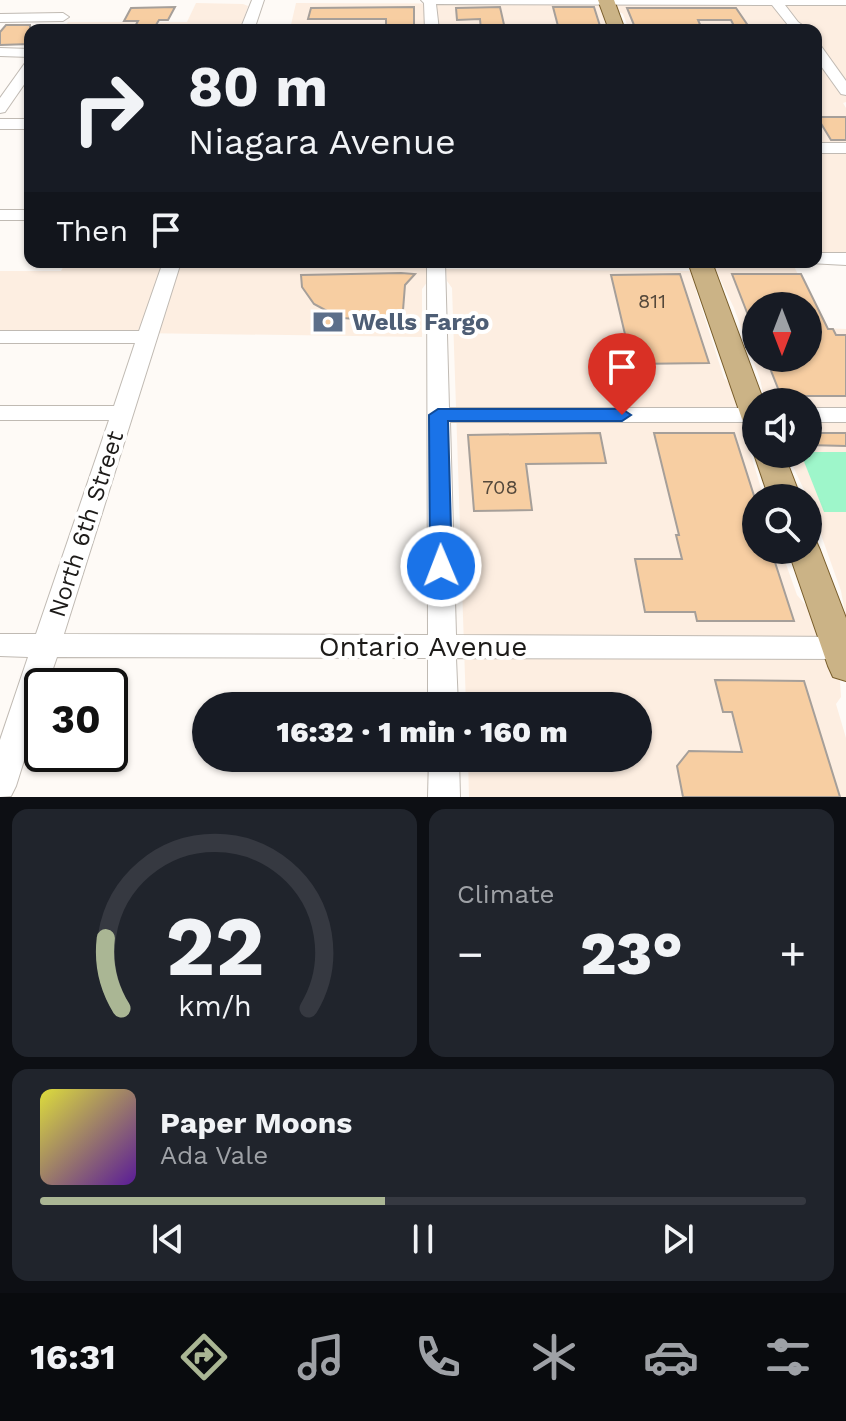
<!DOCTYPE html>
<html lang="en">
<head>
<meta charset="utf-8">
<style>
  :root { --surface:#171b24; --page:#20242c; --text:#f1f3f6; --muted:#9ea1a6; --line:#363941; --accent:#aab694 }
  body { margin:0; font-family:"Work Sans",sans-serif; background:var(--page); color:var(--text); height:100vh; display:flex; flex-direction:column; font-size:30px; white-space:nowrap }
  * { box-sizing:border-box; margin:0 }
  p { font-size:26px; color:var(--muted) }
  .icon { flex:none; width:44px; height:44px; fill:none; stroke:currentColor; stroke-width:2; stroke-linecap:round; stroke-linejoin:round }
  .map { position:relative; height:797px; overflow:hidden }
  .panel { display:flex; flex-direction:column; gap:12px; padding:12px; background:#0d0f14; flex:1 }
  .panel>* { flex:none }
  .guide { position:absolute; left:24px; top:24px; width:798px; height:244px; border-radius:16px; box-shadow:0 2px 6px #0004; background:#171b24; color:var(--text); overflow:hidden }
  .needle { width:52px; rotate:180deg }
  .fabs { position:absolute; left:742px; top:292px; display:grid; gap:16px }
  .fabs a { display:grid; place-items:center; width:80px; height:80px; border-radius:50%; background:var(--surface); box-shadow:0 2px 6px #0004; font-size:40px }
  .speed { position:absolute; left:24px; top:668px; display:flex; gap:16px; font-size:40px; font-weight:700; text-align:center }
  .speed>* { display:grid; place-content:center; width:104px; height:104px; border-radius:50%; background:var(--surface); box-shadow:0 2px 6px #0004; line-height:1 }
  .speed .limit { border:4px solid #111; border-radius:12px; background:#fff; color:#111 }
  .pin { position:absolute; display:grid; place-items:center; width:68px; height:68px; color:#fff; margin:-82px -34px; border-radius:50% 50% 50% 0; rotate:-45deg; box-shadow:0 0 8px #0007 }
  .pin .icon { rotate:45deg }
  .me { position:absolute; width:88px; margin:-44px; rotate:359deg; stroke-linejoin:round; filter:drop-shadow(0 0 6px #0008) }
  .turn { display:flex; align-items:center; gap:28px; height:168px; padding:0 32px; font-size:36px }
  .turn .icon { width:104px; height:104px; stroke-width:2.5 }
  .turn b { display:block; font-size:56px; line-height:68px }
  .then { display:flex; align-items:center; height:76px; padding:0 32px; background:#0003; gap:16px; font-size:30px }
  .big { font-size:60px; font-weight:800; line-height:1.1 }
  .panel .tile { flex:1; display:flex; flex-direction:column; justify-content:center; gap:12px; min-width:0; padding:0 28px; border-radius:16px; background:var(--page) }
  .panel .dial { align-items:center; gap:0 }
  .dial svg { height:208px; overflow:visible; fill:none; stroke:var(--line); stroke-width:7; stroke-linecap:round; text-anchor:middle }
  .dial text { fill:var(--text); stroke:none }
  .song { display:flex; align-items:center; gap:24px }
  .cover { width:96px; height:96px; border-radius:12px; background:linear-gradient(135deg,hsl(60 70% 55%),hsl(270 70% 35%)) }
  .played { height:8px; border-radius:4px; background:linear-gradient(90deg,var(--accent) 45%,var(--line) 45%) }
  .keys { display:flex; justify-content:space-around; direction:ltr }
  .heat { display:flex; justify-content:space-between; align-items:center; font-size:44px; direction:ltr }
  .panel .tiles { flex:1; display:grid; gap:12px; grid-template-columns:1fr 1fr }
  .tile:last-child { grid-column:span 2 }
  .trip { position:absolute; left:192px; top:692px; width:460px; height:80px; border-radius:40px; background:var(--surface); box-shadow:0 2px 6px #0004; font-weight:800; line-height:80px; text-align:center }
  .tab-bar { display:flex; height:128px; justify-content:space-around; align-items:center; background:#090b0e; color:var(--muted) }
  .tab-bar .icon { width:56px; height:56px }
  .tab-bar .on { color:var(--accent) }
  .tab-bar b { font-size:36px; color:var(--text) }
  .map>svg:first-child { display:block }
  .commercial { fill:#fdeee1; fill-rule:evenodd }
  .green { fill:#9ef6ca }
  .building { fill:#f7cea2; stroke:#a69f99; stroke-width:2 }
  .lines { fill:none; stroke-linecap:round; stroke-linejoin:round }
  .minor-casing { stroke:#c0bab3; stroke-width:2 }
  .major-casing { stroke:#785d2b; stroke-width:2 }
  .minor { fill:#fff; fill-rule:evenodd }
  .major { fill:#cbb386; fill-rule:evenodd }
  .route { fill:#1a73e8; stroke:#114b97; stroke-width:2 }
  .labels { text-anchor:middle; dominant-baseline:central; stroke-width:8; stroke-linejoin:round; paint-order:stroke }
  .number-label { font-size:20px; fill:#54483b }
  .service-label { font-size:24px; font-weight:bold; fill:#4e5e75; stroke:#fff; text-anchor:start }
  .street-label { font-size:24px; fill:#1d1b19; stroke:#fff }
  .near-street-label { font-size:28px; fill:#1d1b19; stroke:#fff }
</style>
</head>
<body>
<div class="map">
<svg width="846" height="797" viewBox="0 0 846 797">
  <rect width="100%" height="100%" fill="#fefaf6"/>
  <g class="commercial">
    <polygon points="196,3 243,4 248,6 240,30 62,30 68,22 187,22"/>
    <polygon points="296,3 593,4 601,6 607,30 298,30 290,29"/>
    <polygon points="620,4 846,4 846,102 843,103 846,108 846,257 816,257 816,30 629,30 623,14 616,10 615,5"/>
    <polygon points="66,262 428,262 428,281 422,289 422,337 0,331 0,271 61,271"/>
    <path d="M712 262H792L824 328 846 329V618L841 591 808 498 787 454H808V402H765L760 379 734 308ZM756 306H808V358H756Z"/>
    <polygon points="446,269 697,271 696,291 724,378 740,393 755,442 750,452 764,498 756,498 756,550 781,550 797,595 817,618 840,681 841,697 836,704 846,738 846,797 469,797 468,758 638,758 638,706 466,706 452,288 447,281"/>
  </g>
  <polygon class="green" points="808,452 846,452 846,512 824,512 801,454"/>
  <g class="building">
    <polygon points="175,7 168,20 159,20 153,30 133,30 138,21 124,21 131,8"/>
    <polygon points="414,7 414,29 386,29 386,19 308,19 311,8"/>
    <polygon points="500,7 505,29 481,30 480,19 457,20 456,8"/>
    <polygon points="553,7 594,7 600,26 558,26"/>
    <polygon points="627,8 736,8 751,30 736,30 731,20 698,20 702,29 636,30"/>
    <polygon points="6,25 30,25 30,44 0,45 0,32"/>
    <polygon points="817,117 846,117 846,140 831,140"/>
    <polygon points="401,273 415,274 405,285 402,323 343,318 327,332 313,326 329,312 314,304 302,287 301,275"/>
    <polygon points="680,274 709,363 632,364 611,275"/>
    <polygon points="732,274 801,274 828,329 833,329 836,335 846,335 846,396 781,396 766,358 808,358 808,306 756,306 755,333"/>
    <polygon points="600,433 606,463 526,464 532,510 474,511 468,435"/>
    <polygon points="654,433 734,433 756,502 756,550 771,550 794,621 697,621 695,612 645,612 635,559 682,559 676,535 679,535"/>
    <polygon points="808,433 846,433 846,446 808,445"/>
    <polygon points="715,680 804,681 840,797 683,797 677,766 689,751 742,752 732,712 723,712"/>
  </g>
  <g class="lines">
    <g class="minor-casing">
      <g id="minor">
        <polygon points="252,0 264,0 254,30 240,30"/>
        <polygon points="421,0 846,0 846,5 785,5 798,22 809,30 792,30 772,5 436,4 439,30 425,30 424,3"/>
        <polygon points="0,14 63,13 69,17 63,21 0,22"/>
        <polygon points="816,45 821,46 846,81 846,95 841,94 816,59"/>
        <polygon points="0,48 30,49 30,57 0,56"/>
        <polygon points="30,62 30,76 5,112 0,113 0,98 25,63"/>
        <rect x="0" y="119" width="30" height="10"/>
        <rect x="816" y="143" width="30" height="10"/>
        <rect x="0" y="210" width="30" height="10"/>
        <polygon points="816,253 846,253 846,265 809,263 816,262"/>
        <polygon points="163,262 181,262 64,634 428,635 427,262 445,262 449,408 756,408 756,422 450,422 456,635 846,637 846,659 456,658 458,706 428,706 428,658 57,657 47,686 42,686 42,703 16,786 11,796 0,797 0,740 28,657 0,656 0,634 36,634 109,420 0,420 0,406 114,406 135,343 0,343 0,331 139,331"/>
        <rect x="808" y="408" width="38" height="14"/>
        <polygon points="429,758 459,758 460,797 428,797"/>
      </g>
    </g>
    <g class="major-casing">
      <g id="major">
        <polygon points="598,0 614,0 625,30 609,30"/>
        <polygon points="688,262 712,262 764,402 756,402 756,428 746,426 742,419"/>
        <polygon points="756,451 756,454 784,454 801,498 769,498 754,454"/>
        <polygon points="808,539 816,541 820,550 846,618 846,681 833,677 828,666 788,550 808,550"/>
      </g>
    </g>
    <use href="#minor" class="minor"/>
    <use href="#major" class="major"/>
  </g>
  <polygon class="route" points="438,409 622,409 631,415 622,421 448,421 452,566 449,572 441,574 434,572 430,566 429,415"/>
  <defs>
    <g id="bank-bare" transform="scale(2.4)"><path d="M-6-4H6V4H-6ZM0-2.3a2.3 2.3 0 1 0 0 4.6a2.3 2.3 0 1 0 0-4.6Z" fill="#5c6f8a" stroke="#fff" stroke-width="2.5" paint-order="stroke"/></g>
  </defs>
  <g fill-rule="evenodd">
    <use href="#bank-bare" x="328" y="322"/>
  </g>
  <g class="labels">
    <g class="number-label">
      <text x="652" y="301">811</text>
      <text x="500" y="487">708</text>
    </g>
    <g class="service-label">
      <text x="352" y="322">Wells Fargo</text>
    </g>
    <g class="street-label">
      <text transform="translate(86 524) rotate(-72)">North 6th Street</text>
    </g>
    <g class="near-street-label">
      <text x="423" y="646">Ontario Avenue</text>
    </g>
  </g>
</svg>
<div class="fabs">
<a><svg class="needle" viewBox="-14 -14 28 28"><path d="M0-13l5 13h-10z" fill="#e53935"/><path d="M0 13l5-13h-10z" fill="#9ea1a6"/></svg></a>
<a><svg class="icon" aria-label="sound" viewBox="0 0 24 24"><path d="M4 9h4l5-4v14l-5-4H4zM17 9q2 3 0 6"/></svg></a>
<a><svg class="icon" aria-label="search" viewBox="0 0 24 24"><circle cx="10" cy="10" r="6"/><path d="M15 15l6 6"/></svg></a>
</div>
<div class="speed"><div class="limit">30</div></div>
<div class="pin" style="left:622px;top:415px;background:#d93025"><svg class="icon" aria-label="arrive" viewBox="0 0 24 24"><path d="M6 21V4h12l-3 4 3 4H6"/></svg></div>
<svg class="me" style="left:441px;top:566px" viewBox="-20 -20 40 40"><circle r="17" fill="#1a73e8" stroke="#fff" stroke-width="3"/><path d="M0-11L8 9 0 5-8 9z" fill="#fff"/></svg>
<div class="trip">16:32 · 1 min · 160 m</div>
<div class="guide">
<div class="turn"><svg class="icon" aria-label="right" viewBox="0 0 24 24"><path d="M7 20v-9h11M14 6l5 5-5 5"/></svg><div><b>80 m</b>Niagara Avenue</div></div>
<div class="then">Then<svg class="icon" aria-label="arrive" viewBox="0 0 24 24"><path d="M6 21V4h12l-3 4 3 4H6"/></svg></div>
</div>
</div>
<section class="panel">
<div class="tiles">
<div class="tile dial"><svg viewBox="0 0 100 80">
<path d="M14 69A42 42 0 1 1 86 69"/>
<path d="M14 69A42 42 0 0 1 8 42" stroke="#aab694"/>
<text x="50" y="56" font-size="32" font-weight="700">22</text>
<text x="50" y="72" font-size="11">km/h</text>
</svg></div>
<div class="tile"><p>Climate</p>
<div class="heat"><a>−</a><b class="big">23°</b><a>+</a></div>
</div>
<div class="tile">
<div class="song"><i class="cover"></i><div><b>Paper Moons</b><p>Ada Vale</p></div></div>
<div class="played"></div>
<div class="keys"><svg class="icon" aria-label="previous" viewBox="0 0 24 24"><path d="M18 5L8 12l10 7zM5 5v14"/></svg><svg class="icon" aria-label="pause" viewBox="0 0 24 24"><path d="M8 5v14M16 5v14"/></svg><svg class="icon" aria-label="next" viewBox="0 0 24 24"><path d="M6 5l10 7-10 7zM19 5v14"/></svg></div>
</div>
</div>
</section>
<nav class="tab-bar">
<b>16:31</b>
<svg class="icon on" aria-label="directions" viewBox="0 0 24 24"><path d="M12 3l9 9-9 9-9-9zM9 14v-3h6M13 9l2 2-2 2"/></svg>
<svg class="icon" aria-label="music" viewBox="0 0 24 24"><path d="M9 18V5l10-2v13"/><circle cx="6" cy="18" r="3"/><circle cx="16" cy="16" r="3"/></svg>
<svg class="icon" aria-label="phone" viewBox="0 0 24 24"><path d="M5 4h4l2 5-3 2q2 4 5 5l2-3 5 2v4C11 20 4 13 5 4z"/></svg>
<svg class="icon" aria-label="climate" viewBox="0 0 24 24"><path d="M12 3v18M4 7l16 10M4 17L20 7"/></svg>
<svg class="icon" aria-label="car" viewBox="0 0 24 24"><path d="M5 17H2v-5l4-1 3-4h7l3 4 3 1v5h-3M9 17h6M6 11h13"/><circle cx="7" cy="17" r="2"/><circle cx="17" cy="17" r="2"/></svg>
<svg class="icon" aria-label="filters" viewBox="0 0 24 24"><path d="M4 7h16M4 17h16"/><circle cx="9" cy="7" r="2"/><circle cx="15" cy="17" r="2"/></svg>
</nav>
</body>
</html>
